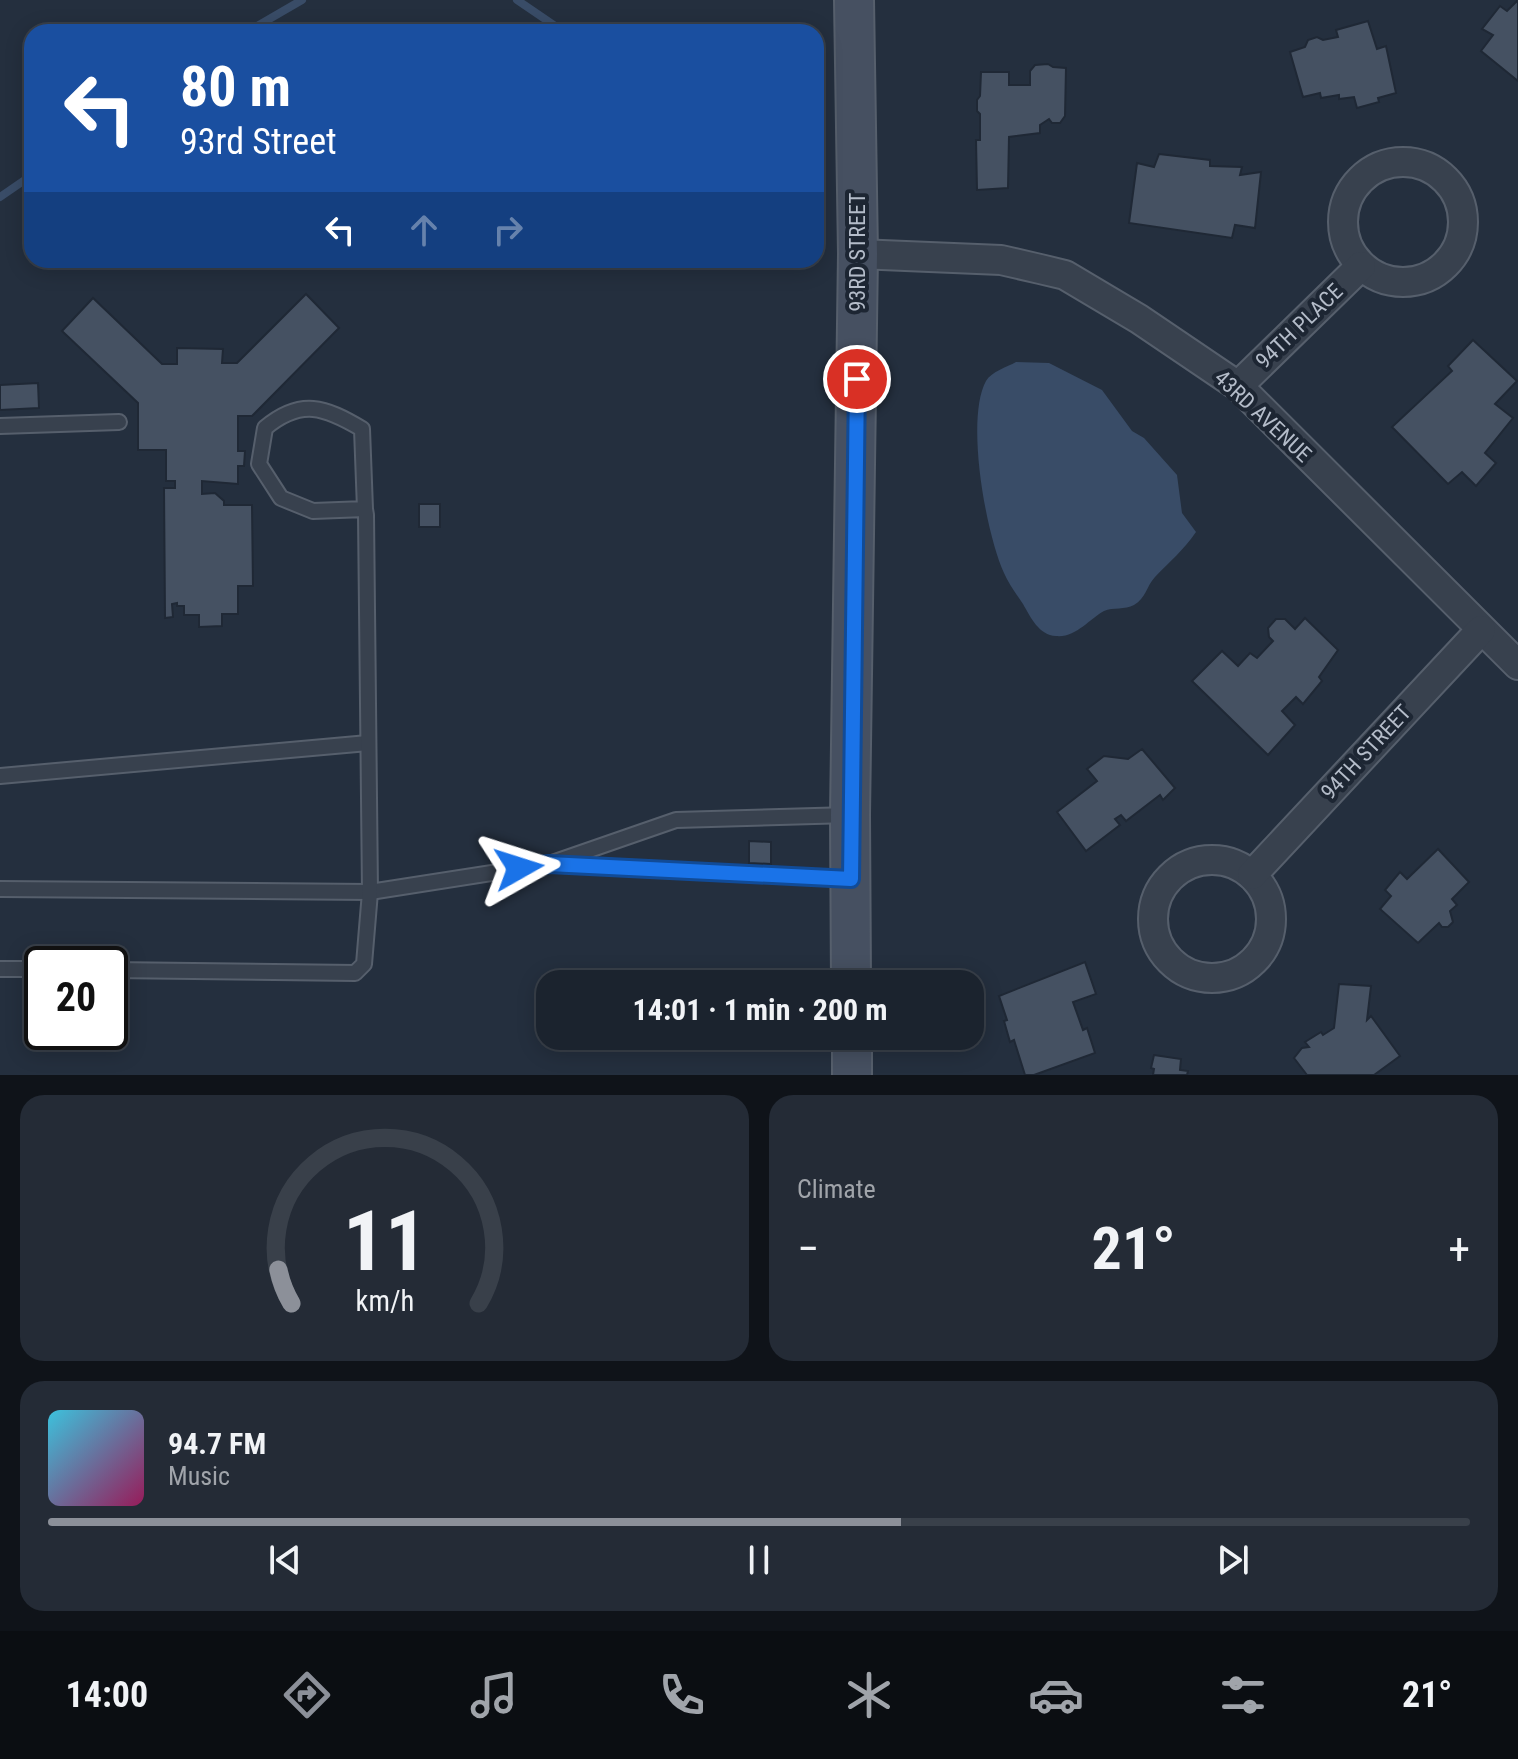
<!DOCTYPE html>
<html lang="en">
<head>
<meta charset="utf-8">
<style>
  :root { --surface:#1b232e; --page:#242b36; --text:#f1f3f6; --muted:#a0a4aa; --line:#39404a; --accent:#8c9099 }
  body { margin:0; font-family:"Roboto Condensed",sans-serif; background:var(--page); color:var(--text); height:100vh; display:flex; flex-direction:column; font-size:30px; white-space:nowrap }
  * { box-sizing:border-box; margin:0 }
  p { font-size:26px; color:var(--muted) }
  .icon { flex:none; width:44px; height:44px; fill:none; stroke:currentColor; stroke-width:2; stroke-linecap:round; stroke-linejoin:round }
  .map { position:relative; height:1075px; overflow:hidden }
  .panel { display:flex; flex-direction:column; gap:20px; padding:20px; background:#0f1319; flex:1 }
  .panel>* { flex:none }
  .guide { position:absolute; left:24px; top:24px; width:800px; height:244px; border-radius:24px; box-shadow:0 4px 20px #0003,0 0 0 2px var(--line); background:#1a4fa0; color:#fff; overflow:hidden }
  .speed { position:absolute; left:24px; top:946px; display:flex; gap:16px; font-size:40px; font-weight:700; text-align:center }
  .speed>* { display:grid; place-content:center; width:104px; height:104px; border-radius:50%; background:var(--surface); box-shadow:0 4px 20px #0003,0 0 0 2px var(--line); line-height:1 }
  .speed .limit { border:4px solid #111; border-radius:12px; background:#fff; color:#111 }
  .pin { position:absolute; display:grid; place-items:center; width:68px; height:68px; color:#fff; margin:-34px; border:4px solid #fff; border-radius:50%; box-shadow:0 2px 8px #0007 }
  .me { position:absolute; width:88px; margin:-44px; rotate:84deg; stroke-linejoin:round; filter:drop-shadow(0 0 6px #0008) }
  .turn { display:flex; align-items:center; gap:28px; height:168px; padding:0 24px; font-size:36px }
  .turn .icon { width:104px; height:104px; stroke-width:2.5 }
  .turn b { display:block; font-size:56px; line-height:68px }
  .lanes { display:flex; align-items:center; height:76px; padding:0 24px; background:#0003; justify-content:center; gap:40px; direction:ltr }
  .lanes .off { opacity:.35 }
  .big { font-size:60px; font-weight:700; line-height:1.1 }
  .panel .card { flex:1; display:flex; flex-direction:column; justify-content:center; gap:12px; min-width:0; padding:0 28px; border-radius:24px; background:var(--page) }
  .panel .dial { align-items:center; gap:0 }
  .dial svg { height:208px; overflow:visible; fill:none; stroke:var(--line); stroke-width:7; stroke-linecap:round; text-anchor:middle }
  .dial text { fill:var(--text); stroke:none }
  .song { display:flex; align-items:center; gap:24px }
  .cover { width:96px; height:96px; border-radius:12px; background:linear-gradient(135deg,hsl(190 70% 55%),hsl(330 70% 35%)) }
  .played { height:8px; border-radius:4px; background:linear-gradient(90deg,var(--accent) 60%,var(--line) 60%) }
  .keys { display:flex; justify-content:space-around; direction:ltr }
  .heat { display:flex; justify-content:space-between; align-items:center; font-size:44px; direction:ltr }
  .panel .tiles { flex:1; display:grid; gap:20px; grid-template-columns:1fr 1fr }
  .card:last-child { grid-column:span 2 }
  .trip { position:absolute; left:536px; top:970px; width:448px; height:80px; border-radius:24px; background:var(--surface); box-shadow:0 4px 20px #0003,0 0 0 2px var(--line); font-weight:700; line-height:80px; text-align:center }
  .dock { display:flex; height:128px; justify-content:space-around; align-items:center; background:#0b0e12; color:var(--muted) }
  .dock .icon { width:56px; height:56px }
  .dock .current { color:var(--accent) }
  .dock b { font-size:36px; color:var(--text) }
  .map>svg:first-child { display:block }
  .water { fill:#394c67 }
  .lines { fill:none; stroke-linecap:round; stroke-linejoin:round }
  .stream { stroke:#394c67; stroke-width:8 }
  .building { fill:#455162; stroke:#1f2835; stroke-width:2 }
  .lane-casing { stroke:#565f6c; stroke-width:18 }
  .street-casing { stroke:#565f6c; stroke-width:32 }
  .secondary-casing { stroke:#565f6c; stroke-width:42 }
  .lane { stroke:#38414e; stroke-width:14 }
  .street { stroke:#38414e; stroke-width:28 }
  .secondary { stroke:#465061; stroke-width:38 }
  .route-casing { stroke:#114b97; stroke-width:20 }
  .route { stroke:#1a73e8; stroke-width:14 }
  .labels { text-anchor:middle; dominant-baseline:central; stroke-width:8; stroke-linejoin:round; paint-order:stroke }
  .street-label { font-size:22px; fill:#b4bcc9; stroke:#1d2633 }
</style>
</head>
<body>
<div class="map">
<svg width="1518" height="1075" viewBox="0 0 1518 1075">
  <rect width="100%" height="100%" fill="#242f3e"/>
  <path class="water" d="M1016 362 1049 363 1102 390 1132 431 1144 438 1177 475 1182 513 1196 532C1183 551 1170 561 1155 577 1146 587 1146 598 1134 605 1125 610 1113 607 1104 611 1089 619 1076 638 1056 636 1039 635 1031 618 1023 604 1016 594 1009 584 1004 573 986 534 965 419 986 381 991 372 1007 367 1016 362Z"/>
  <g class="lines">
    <g class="stream">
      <polyline points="517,0 564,32"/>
      <polyline points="247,32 302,0"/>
      <polyline points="0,197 32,175"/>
    </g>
  </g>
  <g class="building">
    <polygon points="1518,0 1518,81 1481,51 1493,35 1482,29 1500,6 1507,11"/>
    <polygon points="1368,21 1377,49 1386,46 1396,93 1378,98 1379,102 1357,108 1354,97 1339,99 1339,95 1321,98 1320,93 1303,97 1290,52 1305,47 1308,40 1317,37 1323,40 1338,37 1336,30"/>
    <polygon points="1048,64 1053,67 1066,68 1065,116 1060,123 1052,123 1049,119 1040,125 1040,133 1009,137 1008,188 977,190 976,140 980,140 980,114 977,111 977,100 980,96 981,72 1009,72 1009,85 1030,85 1030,71 1035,65"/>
    <polygon points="1159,154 1210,160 1210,166 1242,167 1240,175 1261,172 1255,228 1235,225 1232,238 1129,223 1137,163 1154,167"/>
    <polygon points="306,294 339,328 252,416 238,416 238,451 245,451 244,466 238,466 238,484 202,481 202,494 215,493 224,501 224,505 252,505 253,586 238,586 238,614 222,614 222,626 199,627 199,615 184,615 184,606 177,606 177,603 172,604 173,617 165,618 164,488 175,488 175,481 166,481 166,450 138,450 138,403 62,331 93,298 162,364 177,364 177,348 223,349 222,363 237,363"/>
    <polygon points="1473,340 1517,381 1495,404 1513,418 1485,453 1496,463 1476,486 1462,472 1448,484 1392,427 1452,371 1448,366"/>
    <polygon points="38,383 39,408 0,410 0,385"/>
    <rect x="419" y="504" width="21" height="23"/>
    <polygon points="1305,618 1338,650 1319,677 1322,681 1303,704 1296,697 1282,711 1295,725 1268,755 1192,681 1222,651 1238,666 1250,653 1257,658 1273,641 1269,637 1268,628 1276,619 1285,619 1295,629"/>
    <polygon points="1142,749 1175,788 1163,800 1160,795 1126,821 1121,815 1115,819 1120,825 1086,851 1057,812 1097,781 1087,769 1104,756 1128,759"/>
    <polygon points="749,841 771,842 771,864 749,863"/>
    <polygon points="1438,849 1469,882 1452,899 1457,905 1450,911 1453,922 1448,927 1442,927 1439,923 1418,943 1380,909 1391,896 1385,890 1400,872 1407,879"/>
    <polygon points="1085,962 1096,994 1073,1002 1083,1030 1087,1028 1095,1053 1034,1075 1025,1075 1014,1040 1010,1042 1004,1021 1007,1020 999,996"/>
    <polygon points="1339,984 1371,986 1367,1020 1371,1016 1400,1056 1374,1075 1307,1075 1294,1058 1302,1048 1309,1047 1305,1042 1321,1032 1323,1035 1334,1028"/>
    <polygon points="1154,1055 1181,1059 1180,1070 1188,1071 1187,1075 1153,1075 1154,1069 1151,1068"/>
  </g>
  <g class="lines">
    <g class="lane-casing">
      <g id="lane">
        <polyline points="0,426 119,422"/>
        <polyline points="0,776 368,743"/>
        <polyline points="557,864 848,879"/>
        <polyline points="0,889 370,892 549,864 676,820 850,815"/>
        <polyline points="0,969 42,969"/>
        <path d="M110 970 355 973 364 964 370 892 366 515 365 509 362 429C325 407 301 398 265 428L259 464 281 498 313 511 365 509"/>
      </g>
    </g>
    <g class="street-casing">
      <g id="street">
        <circle cx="1403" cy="222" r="60"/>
        <polyline points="858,254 1001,260 1040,269 1065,275 1139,319 1238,386 1518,665"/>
        <polyline points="1238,386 1361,266"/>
        <circle cx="1212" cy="919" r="59"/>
        <polyline points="1252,875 1481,630"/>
      </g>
    </g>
    <g class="secondary-casing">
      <g id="secondary">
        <polyline points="851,984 850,815 858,254 854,0"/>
        <polyline points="852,1036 852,1075"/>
      </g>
    </g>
    <use href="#lane" class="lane"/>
    <use href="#street" class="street"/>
    <use href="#secondary" class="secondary"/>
  </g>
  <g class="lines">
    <g class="route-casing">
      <polyline id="route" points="519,868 549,864 851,879 857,379"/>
    </g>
    <use href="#route" class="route"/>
  </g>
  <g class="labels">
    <g class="street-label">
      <text transform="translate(857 252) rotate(-90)">93RD STREET</text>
      <text transform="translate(1299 326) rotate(-44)">94TH PLACE</text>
      <text transform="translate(1263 416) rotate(43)">43RD AVENUE</text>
      <text transform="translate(1366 752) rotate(-47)">94TH STREET</text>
    </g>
  </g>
</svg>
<div class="speed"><div class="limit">20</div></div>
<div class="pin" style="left:857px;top:379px;background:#d93025"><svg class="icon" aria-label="arrive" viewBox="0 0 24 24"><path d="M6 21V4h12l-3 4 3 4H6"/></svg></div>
<svg class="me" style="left:519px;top:868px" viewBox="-20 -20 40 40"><path d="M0-17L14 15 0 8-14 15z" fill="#1a73e8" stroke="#fff" stroke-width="4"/></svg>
<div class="trip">14:01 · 1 min · 200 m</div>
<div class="guide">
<div class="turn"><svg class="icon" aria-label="left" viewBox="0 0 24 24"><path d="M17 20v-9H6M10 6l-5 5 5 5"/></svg><div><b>80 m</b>93rd Street</div></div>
<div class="lanes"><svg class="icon" aria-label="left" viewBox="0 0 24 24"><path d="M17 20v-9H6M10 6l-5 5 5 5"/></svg><svg class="icon off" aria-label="ahead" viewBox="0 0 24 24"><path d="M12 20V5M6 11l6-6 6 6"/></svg><svg class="icon off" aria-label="right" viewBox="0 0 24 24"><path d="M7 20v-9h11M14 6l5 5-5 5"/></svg></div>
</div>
</div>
<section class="panel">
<div class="tiles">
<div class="card dial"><svg viewBox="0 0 100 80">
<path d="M14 69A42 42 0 1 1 86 69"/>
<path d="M14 69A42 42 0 0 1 9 56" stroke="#8c9099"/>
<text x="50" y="56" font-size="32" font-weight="700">11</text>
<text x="50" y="72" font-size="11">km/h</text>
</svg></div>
<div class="card"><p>Climate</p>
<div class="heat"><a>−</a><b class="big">21°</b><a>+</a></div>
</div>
<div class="card">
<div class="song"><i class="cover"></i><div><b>94.7 FM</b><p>Music</p></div></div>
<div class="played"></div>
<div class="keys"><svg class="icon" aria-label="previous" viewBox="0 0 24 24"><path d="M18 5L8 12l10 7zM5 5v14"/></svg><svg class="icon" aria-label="pause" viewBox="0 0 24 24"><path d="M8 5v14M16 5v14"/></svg><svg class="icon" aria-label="next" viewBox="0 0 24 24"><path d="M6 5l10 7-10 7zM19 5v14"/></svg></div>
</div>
</div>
</section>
<nav class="dock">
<b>14:00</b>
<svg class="icon current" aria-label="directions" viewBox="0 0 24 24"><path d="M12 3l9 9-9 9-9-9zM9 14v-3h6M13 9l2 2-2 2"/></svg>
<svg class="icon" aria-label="music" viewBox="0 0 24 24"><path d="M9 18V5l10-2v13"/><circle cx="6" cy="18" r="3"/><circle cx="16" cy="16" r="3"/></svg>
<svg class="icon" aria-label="phone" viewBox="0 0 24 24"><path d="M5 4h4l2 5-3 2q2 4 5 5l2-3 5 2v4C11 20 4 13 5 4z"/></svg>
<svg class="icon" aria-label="climate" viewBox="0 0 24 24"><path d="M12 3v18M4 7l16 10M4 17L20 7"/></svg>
<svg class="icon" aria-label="car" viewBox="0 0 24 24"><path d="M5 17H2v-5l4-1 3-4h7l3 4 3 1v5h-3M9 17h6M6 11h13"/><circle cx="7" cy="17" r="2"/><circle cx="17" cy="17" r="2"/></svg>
<svg class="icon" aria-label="filters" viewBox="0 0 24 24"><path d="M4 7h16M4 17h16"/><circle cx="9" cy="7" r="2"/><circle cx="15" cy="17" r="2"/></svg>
<b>21°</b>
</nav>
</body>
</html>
